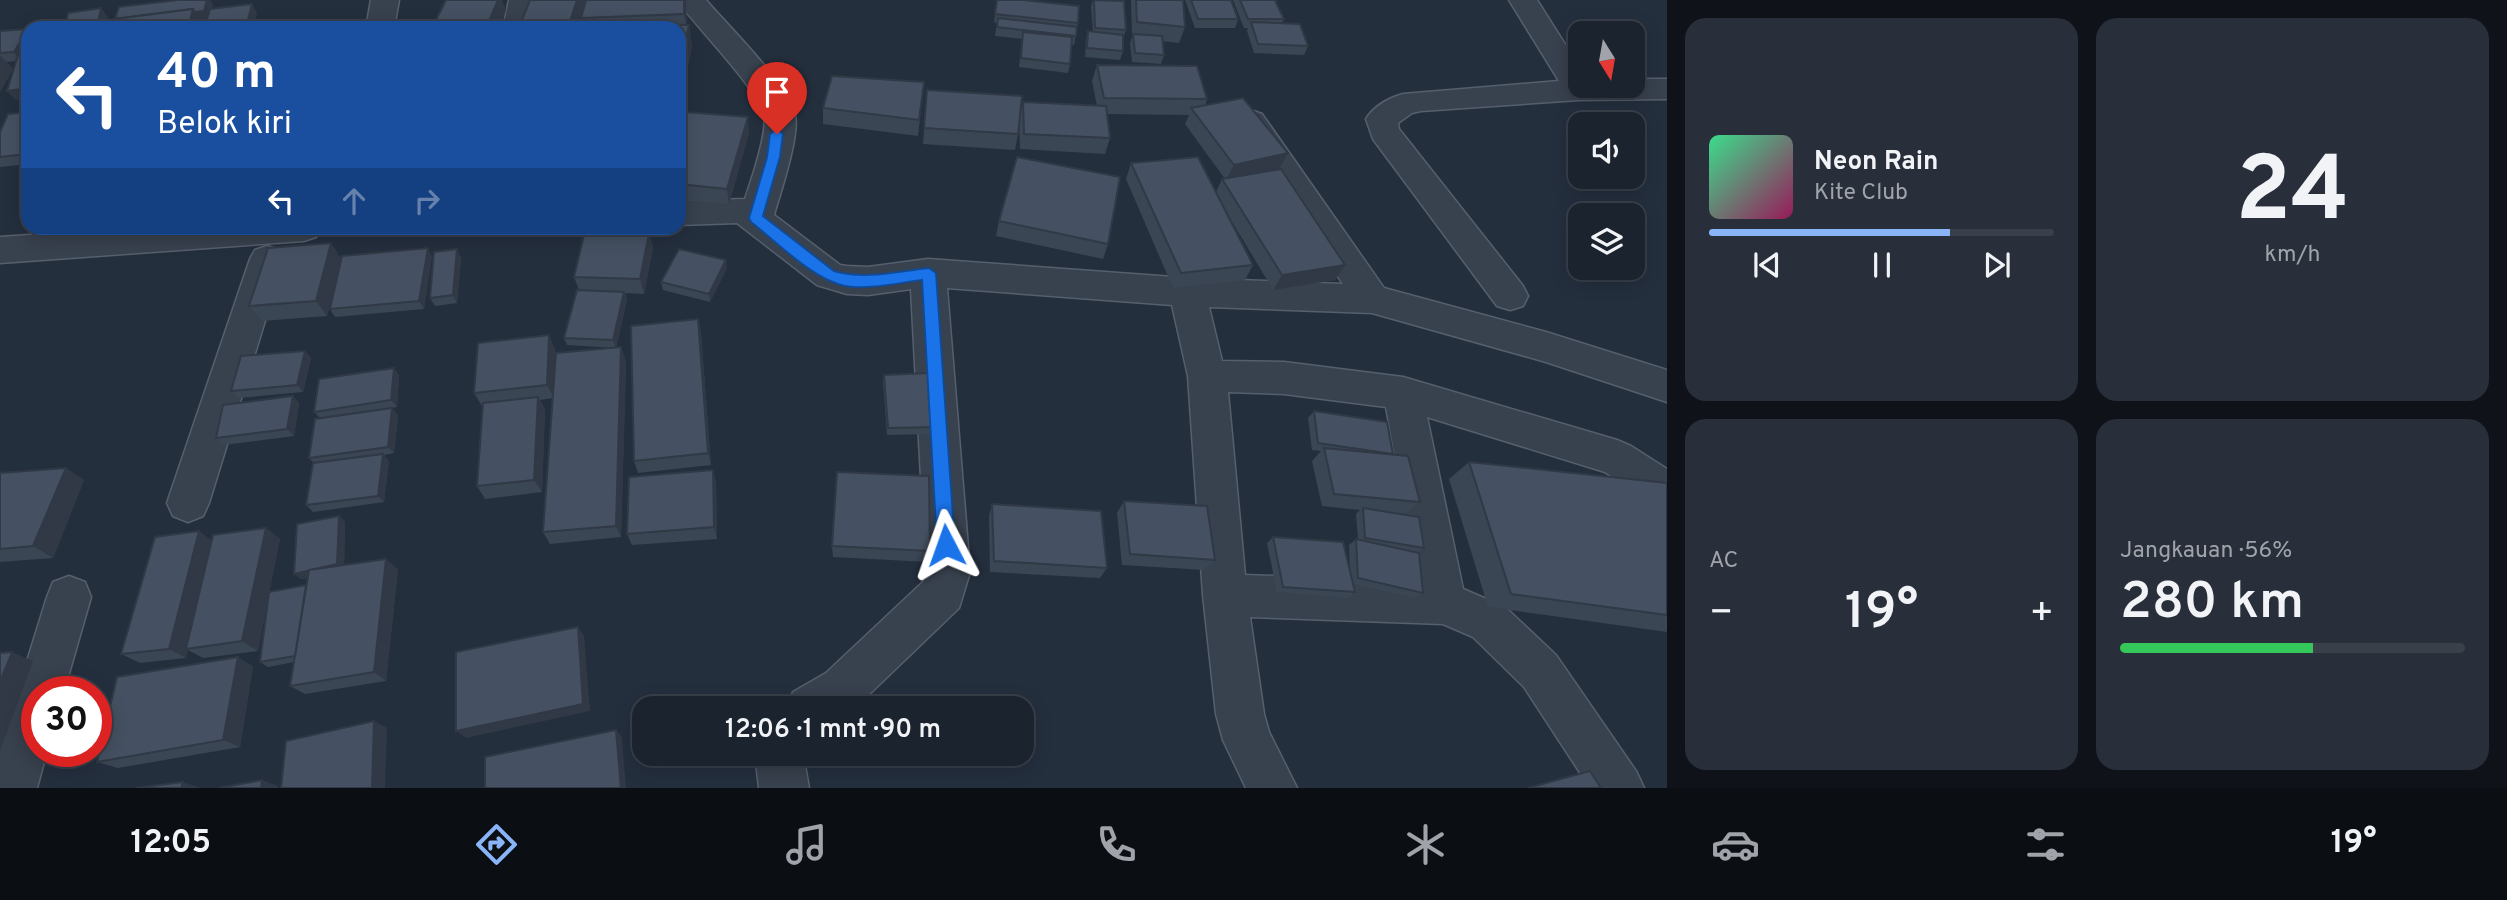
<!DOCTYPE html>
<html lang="id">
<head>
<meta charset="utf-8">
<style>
  :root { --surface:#1b232e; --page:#282f3a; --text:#f1f3f6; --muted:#a0a4aa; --line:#39404a; --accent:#8ab4f8 }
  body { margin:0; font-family:Overpass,sans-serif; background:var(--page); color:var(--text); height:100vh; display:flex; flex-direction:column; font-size:26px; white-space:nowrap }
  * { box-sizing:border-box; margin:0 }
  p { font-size:23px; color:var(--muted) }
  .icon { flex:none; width:38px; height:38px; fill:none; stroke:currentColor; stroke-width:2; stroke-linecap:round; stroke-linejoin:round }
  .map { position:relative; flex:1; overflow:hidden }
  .side { display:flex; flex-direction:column; gap:18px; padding:18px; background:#0f1319; width:840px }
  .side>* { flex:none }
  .hud { position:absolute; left:21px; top:21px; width:665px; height:214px; border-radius:21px; box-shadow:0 4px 18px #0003,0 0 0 2px var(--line); background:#1a4fa0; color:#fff; overflow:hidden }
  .needle { width:46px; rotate:169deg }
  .controls { position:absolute; left:1568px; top:21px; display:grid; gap:14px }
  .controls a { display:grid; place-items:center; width:77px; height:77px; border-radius:14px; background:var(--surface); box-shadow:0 4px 18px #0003,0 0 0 2px var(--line); font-size:35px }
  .speed { position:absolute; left:21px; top:676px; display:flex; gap:14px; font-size:35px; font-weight:700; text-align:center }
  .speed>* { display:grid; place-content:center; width:91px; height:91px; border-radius:50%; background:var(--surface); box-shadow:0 4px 18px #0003,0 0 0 2px var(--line); line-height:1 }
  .speed .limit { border:10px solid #d22; background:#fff; color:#111 }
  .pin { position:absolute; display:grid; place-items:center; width:60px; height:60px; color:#fff; margin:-72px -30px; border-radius:50% 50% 50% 0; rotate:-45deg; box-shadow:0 0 7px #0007 }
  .pin .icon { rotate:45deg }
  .me { position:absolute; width:77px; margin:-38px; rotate:356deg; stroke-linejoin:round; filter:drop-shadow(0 0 5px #0008) }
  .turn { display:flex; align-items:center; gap:24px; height:147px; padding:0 21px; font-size:32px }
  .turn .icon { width:91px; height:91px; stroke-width:2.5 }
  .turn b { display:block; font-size:49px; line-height:60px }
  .lanes { display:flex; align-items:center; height:66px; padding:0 21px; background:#0003; justify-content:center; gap:35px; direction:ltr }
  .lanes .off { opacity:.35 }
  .big { font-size:52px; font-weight:600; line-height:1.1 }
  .side .tile { flex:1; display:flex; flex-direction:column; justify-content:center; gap:10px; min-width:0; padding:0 24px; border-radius:21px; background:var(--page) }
  .side .dial { align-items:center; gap:0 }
  .dial b { font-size:91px; line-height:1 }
  .song { display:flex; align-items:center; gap:21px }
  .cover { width:84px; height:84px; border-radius:10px; background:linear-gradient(135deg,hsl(150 70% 55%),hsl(330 70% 35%)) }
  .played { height:7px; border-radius:4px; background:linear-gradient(90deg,var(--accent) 70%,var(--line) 70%) }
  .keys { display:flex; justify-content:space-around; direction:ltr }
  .heat { display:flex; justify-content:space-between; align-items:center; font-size:38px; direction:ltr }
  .charge { height:10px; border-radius:5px; background:linear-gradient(90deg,#34c759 56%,var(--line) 0) }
  .side .tiles { flex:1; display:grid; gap:18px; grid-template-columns:repeat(2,1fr) }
  .trip { position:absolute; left:632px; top:696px; width:402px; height:70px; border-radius:21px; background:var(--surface); box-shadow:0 4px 18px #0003,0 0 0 2px var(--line); font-weight:600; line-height:70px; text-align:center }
  .tab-bar { display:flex; height:112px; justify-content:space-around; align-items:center; background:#0b0e12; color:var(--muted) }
  .tab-bar .icon { width:49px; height:49px }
  .tab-bar .active { color:var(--accent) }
  .tab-bar b { font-size:32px; color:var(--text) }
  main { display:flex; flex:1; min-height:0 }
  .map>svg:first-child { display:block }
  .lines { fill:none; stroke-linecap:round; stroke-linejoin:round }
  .minor-casing { stroke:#565f6c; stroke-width:3 }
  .minor { fill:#38414e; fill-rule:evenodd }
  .wall { fill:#3b4654 }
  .shaded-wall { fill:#303945 }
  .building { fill:#455162; stroke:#303945; stroke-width:2 }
  .route { fill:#1a73e8; stroke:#114b97; stroke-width:2 }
</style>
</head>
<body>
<main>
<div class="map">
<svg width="1667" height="788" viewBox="0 0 1667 788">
  <rect width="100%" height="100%" fill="#242f3e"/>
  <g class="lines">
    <g class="minor-casing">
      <g id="minor">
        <polygon points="371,0 399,0 394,28 366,28"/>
        <polygon points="509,0 537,0 531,28 503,28"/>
        <path d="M677 0H706C730 28 786 82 795 115 800 135 780 194 774 215L840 265 847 266 868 267 928 259 1187 278 1343 284 1235 121 1240 114 1251 110 1262 114 1384 288 1546 332 1667 370V402L1546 362 1372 313 1209 307 1222 361 1284 362 1403 377 1617 440 1631 446 1667 469V509L1652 504 1605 472 1427 417 1463 589 1505 607 1556 655 1636 771 1644 788H1590L1524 687 1473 637 1443 624 1250 617 1264 714 1269 732 1297 788H1246L1223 740 1216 714 1203 595 1188 376 1172 305 947 288 970 572 959 608 858 705 853 709H787L793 692 826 673 924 581 926 572 911 289 868 295 847 294 817 285 737 223 679 225V201L745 199C751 181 768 133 764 116 758 88 696 27 677 0ZM1228 392 1284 394 1386 407 1418 581 1245 575Z"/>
        <path d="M1509 0H1537L1580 68V86H1633V79H1667V99L1579 100 1421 111 1412 113 1398 123 1399 129 1523 286 1528 296 1523 306 1510 310 1497 306 1373 139 1366 119C1374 106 1389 98 1403 94L1559 81Z"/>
        <polygon points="133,228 321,228 316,237 304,241 0,263 0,237"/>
        <polygon points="267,246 279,250 284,259 209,503 203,516 188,522 173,516 167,503 250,259 255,250"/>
        <polygon points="69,576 85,582 91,597 64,691 37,691 37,751 47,751 37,788 0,788 0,748 47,597 53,582"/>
        <polygon points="755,754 803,754 809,788 759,788"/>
      </g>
    </g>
    <use href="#minor" class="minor"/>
  </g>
  <g class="wall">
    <polygon points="586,0 686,0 687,25 689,25 692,47 684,86 679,85 679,28 582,24 581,19 578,28 519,28 586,2"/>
    <polygon points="997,0 1078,23 1074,45 1071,44 1070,64 1068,73 1019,67 1022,39 995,36 997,23 994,22"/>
    <polygon points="1093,0 1126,30 1123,38 1123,51 1120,60 1085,57 1086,40 1088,31 1093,32 1091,7"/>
    <polygon points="1131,0 1183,0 1185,27 1179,43 1162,41 1164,55 1161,64 1132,62 1130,43 1132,37"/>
    <polygon points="1185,0 1231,0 1238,19 1235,28 1195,28"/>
    <polygon points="1233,0 1275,0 1284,19 1282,23 1308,46 1304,55 1254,53 1247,31 1248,28 1244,28"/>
    <polygon points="28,29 28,50 26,53 15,100 16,61 6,62 13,69 0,92 0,31"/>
    <polygon points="1097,65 1207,99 1205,106 1288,153 1279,169 1345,265 1335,280 1273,290 1231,220 1253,265 1245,280 1173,288 1126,179 1131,163 1216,192 1222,179 1225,179 1185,124 1189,115 1107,114 1110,138 1105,154 1020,149 1019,121 1018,134 1015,150 923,144 927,90 1020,115 1023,102 1097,106 1092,81"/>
    <polygon points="924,82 918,136 823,124 823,108"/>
    <polygon points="28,112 28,164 0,167 0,132"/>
    <polygon points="679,129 749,133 729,204 679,200"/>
    <polygon points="999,221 1108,244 1103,259 996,236"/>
    <polygon points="204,228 250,228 207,231"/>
    <polygon points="649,233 653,248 644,294 625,293 627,300 616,348 567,345 564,338 579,290 574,277"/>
    <polygon points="331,243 341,259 327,316 262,321 249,306"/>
    <polygon points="432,256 424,309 335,317 330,309"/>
    <polygon points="461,258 457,303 435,306 430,298"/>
    <polygon points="727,268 710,302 663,290 661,282"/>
    <polygon points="698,319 701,333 711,465 638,473 634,461"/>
    <polygon points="621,347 626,362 621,537 550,544 543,532 553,398 540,400 545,410 542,492 485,499 477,486 483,406 482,406 474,393 555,349 554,383"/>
    <polygon points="305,351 311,358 303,392 239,398 231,391"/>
    <polygon points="399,375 397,407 381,410 398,415 394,453 384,455 389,461 384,502 313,512 306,505 314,463 309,458 320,418 314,412"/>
    <polygon points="884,375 937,427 935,434 887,435 883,382"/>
    <polygon points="293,396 299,403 294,436 224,445 216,438"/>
    <polygon points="1314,411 1393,454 1420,502 1406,514 1394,513 1424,548 1418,552 1423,593 1415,598 1353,584 1355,592 1348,598 1277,592 1267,543 1273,537 1350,573 1349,545 1356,539 1358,539 1356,514 1360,510 1322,506 1312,461 1321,451 1312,450 1308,418"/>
    <polygon points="1469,462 1667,483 1667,632 1488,607 1449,479"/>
    <polygon points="713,470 716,483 717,539 632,545 627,534"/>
    <polygon points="0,473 84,480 53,558 0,562"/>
    <polygon points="1124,501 1215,560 1205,570 1122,565 1117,513"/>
    <polygon points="992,504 1107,568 1100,578 990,572 989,516"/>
    <polygon points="339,516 345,522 344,565 398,569 386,681 305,694 290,686 294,662 268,667 260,662 269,592 258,651 203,658 188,650 186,658 140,663 121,654 212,541 266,528 280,539 269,592 306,585 308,578 301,579 294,574"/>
    <polygon points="832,546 930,551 928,562 833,557"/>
    <polygon points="253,666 240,747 118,768 97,762"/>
  </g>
  <g class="shaded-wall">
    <polygon points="207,0 210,0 213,5 210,20 201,21 203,25 203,28 188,28 193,9"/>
    <polygon points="498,0 502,0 506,10 499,28 486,28"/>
    <polygon points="577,0 585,0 586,2 578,28 568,28"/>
    <polygon points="684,0 686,0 687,31 684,14"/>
    <polygon points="252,4 257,13 254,28 246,28"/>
    <polygon points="101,8 113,24 113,28 97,28"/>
    <polygon points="689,25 692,47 684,86 681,64"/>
    <polygon points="28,29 28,50 21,61 14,52"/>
    <polygon points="0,55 13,69 0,92"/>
    <polygon points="28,88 28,98 15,100 7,91"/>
    <polygon points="748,117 749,133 729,204 727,189"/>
    <polygon points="1288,153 1279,169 1226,180 1234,165"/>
    <polygon points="649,233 653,248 644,294 640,279"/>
    <polygon points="331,243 341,259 327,316 316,301"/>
    <polygon points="428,248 432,256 424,309 419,301"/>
    <polygon points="457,249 461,258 457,303 453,295"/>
    <polygon points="726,260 727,268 710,302 709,294"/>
    <polygon points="1345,265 1335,280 1273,290 1282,275"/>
    <polygon points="624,292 627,300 616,348 613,340"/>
    <polygon points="698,319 701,333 711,465 708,453"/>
    <polygon points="549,335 555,349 554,398 547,385"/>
    <polygon points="621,347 626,362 621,537 616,526"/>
    <polygon points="305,351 311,358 303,392 297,385"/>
    <polygon points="394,368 399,375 397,407 391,400"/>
    <polygon points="293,396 299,403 294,436 287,429"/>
    <polygon points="538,397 545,410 542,492 534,480"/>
    <polygon points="392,408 398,415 394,453 388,447"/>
    <polygon points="383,454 389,461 384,502 378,496"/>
    <polygon points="66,468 84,480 53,558 33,546"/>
    <polygon points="713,470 716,483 717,539 714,527"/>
    <polygon points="339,516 345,522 344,570 301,579 294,574"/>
    <polygon points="266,528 280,539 258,651 242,641"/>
    <polygon points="199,531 214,542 186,649 188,650 186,658 169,649"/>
    <polygon points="386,559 398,569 386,681 374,672"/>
    <polygon points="578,627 584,636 590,711 466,738 456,731"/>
    <polygon points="12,652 33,661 0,751 0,682"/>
    <polygon points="238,657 253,666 240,747 223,740"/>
    <polygon points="374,721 387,728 385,788 372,788"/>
    <polygon points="616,730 622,737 626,788 621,788"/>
    <polygon points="262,780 278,786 278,788 261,788"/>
    <polygon points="183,782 201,788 181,788"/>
  </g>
  <g class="building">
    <polygon points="178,0 207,0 204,11 195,12 193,9 115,19 119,7"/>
    <polygon points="446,0 498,0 486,28 432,28"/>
    <polygon points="530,0 577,0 568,28 519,28"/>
    <polygon points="586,0 684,0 684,14 581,18"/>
    <polygon points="997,0 1023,0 1079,6 1078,23 995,14"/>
    <polygon points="1094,0 1124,1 1126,30 1095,28"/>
    <polygon points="1136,0 1183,0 1185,27 1137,22"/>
    <polygon points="1191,0 1231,0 1238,19 1198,19"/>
    <polygon points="1240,0 1275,0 1284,19 1248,19"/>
    <polygon points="252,4 246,28 204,28 210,9"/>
    <polygon points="101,8 97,28 65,28 68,13"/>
    <polygon points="193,9 188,28 111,28 114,19"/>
    <polygon points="998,18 1077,27 1076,36 997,27"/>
    <polygon points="1251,22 1300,24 1308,46 1258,44"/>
    <polygon points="582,23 689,25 681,64 679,64 679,28 581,28"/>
    <polygon points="28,29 14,52 0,53 0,31"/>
    <polygon points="1088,31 1123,35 1123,51 1087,48"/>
    <polygon points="1023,32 1072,37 1070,64 1021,58"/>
    <polygon points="1133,34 1162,36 1164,55 1135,53"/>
    <polygon points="28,53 28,88 7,91 18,55"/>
    <polygon points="1097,65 1197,66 1207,99 1104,98"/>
    <polygon points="832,76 924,82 919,120 823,108"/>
    <polygon points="927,90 1022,96 1018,134 924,128"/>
    <polygon points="1243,98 1288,153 1234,165 1191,108"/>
    <polygon points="1023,102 1106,106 1110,138 1024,134"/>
    <polygon points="28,112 28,146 25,152 27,154 0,157 0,132 8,114"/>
    <polygon points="685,112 748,117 727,189 679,184 679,129"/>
    <polygon points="1017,157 1120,177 1108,244 999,221"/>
    <polygon points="1198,157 1253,265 1181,273 1131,163"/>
    <polygon points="1281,169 1345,265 1282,275 1222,179"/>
    <polygon points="585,231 649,233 640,279 574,277"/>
    <polygon points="331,243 316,301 249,306 268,248"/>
    <polygon points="428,248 419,301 330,309 342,256"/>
    <polygon points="457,249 453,295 430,298 434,252"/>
    <polygon points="679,249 726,260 709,294 661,282"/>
    <polygon points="577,290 624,292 613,340 564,338"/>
    <polygon points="698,319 708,453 634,461 631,326"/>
    <polygon points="549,335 547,385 474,393 478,343"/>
    <polygon points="621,347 616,526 543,532 556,353"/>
    <polygon points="305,351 297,385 231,391 241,356"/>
    <polygon points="394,368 391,400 314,412 319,379"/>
    <polygon points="930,373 937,427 888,428 884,375"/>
    <polygon points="293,396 287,429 216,438 223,405"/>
    <polygon points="538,397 534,480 477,486 483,403"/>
    <polygon points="392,408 388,447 309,458 315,419"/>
    <polygon points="1314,411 1387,422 1393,454 1318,443"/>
    <polygon points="1324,448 1408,456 1420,502 1334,494"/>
    <polygon points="383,454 378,496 306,505 313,463"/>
    <polygon points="1469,462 1667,483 1667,615 1511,594"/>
    <polygon points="66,468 33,546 0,549 0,473"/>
    <polygon points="713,470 714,527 627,534 629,477"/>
    <polygon points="837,472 929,476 930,551 832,546"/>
    <polygon points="1124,501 1207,506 1215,560 1130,554"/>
    <polygon points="992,504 1101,511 1107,568 994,561"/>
    <polygon points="1363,508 1419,517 1424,548 1365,538"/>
    <polygon points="339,516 337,564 294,574 297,524"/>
    <polygon points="266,528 242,641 186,649 213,535"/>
    <polygon points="199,531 169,649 121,654 155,537"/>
    <polygon points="1273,537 1343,542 1355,592 1283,587"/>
    <polygon points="1356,539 1419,553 1423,593 1358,578"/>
    <polygon points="386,559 374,672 290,686 309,570"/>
    <polygon points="306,585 295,656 260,662 269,592"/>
    <polygon points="578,627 583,704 456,731 456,652"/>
    <polygon points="12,652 0,682 0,653"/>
    <polygon points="238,657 223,740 97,762 117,677"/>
    <polygon points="374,721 372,788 281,788 286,741"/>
    <polygon points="616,730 621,788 485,788 485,757"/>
    <polygon points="1590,771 1601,788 1528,788"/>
    <polygon points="262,780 261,788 219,788"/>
    <polygon points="183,782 181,788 136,788"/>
  </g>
  <path class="route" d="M777 129 783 134 780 157 763 216 834 271C865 280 898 271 929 268L936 273 955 545 952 551 946 553 940 551 937 545 922 280C898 283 869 290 845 286 812 279 777 242 751 222L749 218 767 157 770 134Z"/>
</svg>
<div class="controls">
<a><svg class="needle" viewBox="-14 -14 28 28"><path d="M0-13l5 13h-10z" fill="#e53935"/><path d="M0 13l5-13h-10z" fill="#a0a4aa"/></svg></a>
<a><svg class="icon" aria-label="sound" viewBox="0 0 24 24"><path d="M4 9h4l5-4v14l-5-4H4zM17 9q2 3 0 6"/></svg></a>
<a><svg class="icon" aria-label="layers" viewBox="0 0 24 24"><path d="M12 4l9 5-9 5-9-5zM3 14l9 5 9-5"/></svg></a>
</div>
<div class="speed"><div class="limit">30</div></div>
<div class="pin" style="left:777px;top:134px;background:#d93025"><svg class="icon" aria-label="arrive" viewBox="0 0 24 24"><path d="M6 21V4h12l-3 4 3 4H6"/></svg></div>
<svg class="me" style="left:946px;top:545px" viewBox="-20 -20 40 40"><path d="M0-17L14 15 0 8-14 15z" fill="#1a73e8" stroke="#fff" stroke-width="4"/></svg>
<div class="trip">12:06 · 1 mnt · 90 m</div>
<div class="hud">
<div class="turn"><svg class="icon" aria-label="left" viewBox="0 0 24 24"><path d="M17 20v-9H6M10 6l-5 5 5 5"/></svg><div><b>40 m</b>Belok kiri</div></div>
<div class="lanes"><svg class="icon" aria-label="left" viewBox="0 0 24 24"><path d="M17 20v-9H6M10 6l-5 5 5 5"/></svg><svg class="icon off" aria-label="ahead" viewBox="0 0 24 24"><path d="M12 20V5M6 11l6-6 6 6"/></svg><svg class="icon off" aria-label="right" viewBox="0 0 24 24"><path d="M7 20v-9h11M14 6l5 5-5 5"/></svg></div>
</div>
</div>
<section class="side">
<div class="tiles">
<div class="tile">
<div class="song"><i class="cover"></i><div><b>Neon Rain</b><p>Kite Club</p></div></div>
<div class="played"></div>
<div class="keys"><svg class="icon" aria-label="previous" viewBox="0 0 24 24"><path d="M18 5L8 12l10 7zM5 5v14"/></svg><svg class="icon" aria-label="pause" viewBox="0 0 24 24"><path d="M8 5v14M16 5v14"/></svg><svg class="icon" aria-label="next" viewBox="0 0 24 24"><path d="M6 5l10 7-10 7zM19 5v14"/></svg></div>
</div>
<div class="tile dial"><b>24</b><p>km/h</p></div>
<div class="tile"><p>AC</p>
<div class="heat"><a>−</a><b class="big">19°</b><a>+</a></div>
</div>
<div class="tile"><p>Jangkauan · 56%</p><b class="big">280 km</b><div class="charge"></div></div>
</div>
</section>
</main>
<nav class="tab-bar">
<b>12:05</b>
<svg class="icon active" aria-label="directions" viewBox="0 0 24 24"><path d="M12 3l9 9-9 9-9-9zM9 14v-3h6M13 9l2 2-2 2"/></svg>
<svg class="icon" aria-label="music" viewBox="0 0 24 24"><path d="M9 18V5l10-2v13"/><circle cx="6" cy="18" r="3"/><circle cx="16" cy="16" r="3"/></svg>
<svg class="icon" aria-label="phone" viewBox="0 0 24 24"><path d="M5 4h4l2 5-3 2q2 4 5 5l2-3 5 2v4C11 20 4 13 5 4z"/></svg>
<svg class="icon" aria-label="climate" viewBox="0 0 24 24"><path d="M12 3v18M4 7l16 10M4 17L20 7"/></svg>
<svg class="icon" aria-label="car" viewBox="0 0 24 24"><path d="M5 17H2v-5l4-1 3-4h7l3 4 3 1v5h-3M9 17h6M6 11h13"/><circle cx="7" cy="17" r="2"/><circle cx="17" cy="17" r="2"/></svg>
<svg class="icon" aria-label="filters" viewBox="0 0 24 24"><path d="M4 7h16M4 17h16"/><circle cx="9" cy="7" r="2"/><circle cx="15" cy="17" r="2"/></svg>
<b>19°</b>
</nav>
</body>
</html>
